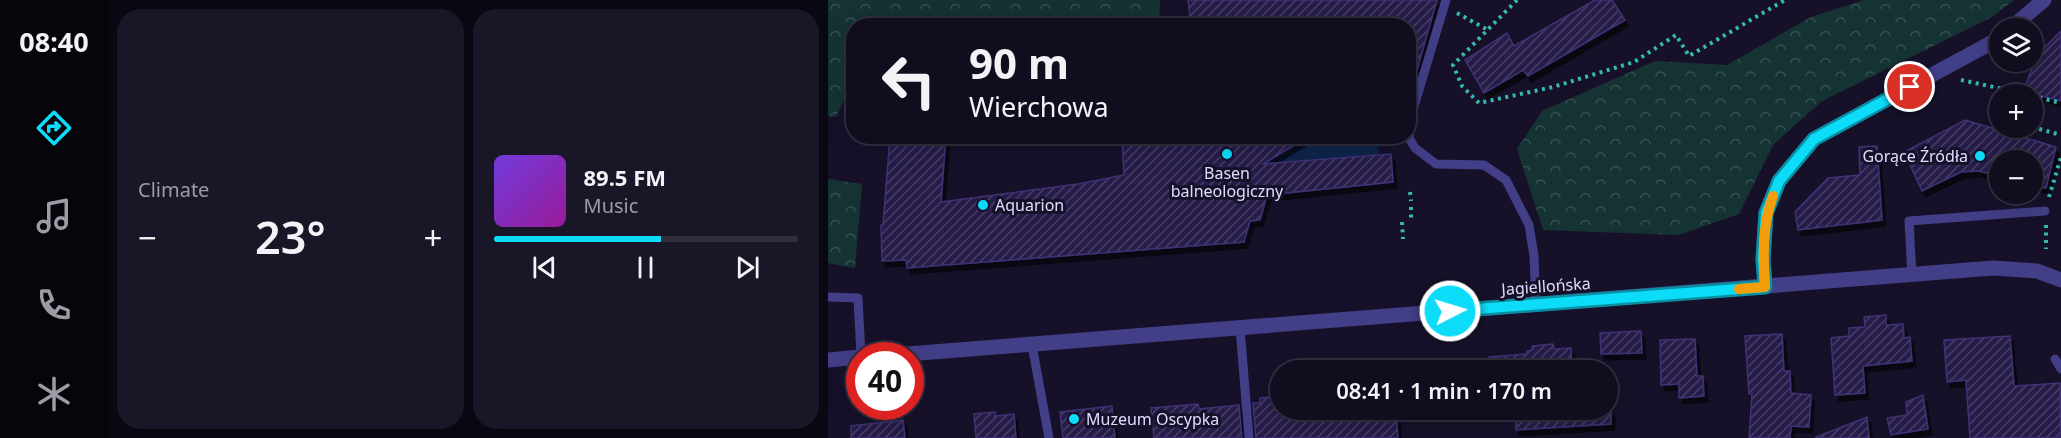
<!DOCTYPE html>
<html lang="en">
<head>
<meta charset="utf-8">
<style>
  :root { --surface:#100d1f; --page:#191628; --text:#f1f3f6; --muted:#9c9ca4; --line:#302d3d; --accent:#0ddcf8 }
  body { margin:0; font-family:"Noto Sans",sans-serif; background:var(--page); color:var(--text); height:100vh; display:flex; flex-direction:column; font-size:22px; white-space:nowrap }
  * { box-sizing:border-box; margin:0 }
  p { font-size:20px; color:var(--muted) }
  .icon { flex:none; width:33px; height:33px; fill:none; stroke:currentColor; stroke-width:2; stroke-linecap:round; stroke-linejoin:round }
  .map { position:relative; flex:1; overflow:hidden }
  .sheet { display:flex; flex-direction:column; gap:9px; padding:9px; background:#090711; width:720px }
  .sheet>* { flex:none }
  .hud { position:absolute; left:18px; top:18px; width:570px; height:126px; border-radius:24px; box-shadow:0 6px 24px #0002,0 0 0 2px var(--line); background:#100d1f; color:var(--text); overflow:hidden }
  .tools { position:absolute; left:1161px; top:18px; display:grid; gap:12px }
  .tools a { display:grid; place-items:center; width:54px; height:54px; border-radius:50%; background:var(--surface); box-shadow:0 6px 24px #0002,0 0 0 2px var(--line); font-size:30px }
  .speed { position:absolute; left:18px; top:342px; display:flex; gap:12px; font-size:30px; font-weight:700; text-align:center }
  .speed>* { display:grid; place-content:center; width:78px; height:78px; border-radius:50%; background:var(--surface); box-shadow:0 6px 24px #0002,0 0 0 2px var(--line); line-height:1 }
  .speed .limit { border:9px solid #d22; background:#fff; color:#111 }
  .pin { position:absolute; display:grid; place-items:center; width:51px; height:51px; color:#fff; margin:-26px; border:3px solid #fff; border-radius:50%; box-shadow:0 2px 6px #0007 }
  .me { position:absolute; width:66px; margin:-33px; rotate:85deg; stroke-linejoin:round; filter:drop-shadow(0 0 4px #0008) }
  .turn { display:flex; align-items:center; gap:21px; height:126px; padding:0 24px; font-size:27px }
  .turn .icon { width:78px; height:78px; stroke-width:2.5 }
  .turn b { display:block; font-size:42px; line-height:51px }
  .big { font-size:45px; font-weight:600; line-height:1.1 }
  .sheet .tile { flex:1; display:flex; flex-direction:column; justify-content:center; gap:9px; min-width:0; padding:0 21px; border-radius:24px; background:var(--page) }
  .song { display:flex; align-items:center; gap:18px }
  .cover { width:72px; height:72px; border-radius:9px; background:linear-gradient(135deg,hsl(260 70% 55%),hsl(300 70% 35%)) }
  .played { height:6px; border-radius:3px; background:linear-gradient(90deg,var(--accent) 55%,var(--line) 55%) }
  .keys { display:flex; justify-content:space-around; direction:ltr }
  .heat { display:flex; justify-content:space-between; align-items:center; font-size:33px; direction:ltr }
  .sheet .tiles { flex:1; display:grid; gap:9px; grid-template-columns:repeat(2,1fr) }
  .trip { position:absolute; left:442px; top:360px; width:348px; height:60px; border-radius:30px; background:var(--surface); box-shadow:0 6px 24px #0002,0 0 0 2px var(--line); font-weight:600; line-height:60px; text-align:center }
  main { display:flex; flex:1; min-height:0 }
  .menu { display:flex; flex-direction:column; width:108px; justify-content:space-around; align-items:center; background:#06050c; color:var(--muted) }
  .menu .icon { width:42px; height:42px }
  .menu .selected { color:var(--accent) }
  .menu b { font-size:27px; color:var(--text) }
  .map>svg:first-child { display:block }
  .forest { fill:url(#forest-crowns) }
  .water { fill:#0f244b }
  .building { fill:url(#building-hatch); stroke:#3f3175; stroke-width:1.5; filter:url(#shadow) }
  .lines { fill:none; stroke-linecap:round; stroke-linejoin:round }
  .path { stroke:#34b9b3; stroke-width:4; stroke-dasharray:3 4.5; stroke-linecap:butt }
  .service { stroke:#423e87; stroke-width:9 }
  .minor { stroke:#423e87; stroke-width:15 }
  .tertiary { stroke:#423e87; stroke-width:15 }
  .route-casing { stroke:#088fa1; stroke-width:15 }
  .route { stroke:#0ddcf8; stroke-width:10 }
  .slow { stroke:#f59e0b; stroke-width:10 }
  .poi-dot { fill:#0ddcf8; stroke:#161129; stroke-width:2 }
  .labels { text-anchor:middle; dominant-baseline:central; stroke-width:6; stroke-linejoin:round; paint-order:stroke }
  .poi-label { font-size:16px; fill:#e0dbfe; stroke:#161129; text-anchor:start }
  .street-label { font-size:16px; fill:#e0dbfe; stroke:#161129 }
</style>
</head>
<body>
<main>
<nav class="menu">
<b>08:40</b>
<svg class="icon selected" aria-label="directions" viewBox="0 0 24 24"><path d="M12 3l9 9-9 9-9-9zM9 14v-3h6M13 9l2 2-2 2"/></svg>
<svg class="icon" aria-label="music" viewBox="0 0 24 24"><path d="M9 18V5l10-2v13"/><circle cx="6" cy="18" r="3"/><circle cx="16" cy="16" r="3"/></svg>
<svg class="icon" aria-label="phone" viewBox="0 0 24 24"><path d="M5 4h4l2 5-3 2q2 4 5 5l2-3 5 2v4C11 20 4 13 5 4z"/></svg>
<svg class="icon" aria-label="climate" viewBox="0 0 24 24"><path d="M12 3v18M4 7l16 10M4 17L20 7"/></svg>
</nav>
<section class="sheet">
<div class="tiles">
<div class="tile"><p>Climate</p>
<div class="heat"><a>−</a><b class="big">23°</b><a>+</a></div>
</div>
<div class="tile">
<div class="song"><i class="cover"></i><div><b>89.5 FM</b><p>Music</p></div></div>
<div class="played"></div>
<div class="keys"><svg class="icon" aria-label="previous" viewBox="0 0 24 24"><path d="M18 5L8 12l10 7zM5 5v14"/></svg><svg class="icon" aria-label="pause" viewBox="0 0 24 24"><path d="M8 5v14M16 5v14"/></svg><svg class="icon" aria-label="next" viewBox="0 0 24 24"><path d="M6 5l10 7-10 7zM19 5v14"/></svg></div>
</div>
</div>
</section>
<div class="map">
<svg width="1233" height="438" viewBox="0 0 1233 438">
  <defs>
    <pattern id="forest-crowns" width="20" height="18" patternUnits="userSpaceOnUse" patternTransform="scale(1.5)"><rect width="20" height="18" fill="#153333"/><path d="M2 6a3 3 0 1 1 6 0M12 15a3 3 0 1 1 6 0" fill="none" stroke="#375052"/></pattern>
    <pattern id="building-hatch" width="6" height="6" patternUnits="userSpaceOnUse" patternTransform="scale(1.5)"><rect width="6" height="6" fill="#281e4a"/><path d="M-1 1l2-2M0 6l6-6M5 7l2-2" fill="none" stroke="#473e65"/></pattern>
    <filter id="shadow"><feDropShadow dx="3.5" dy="6" stdDeviation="0" flood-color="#0009"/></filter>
  </defs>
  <rect width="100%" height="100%" fill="#161129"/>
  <g class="forest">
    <polygon points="0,0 332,0 331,25 26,26 25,81 8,117 0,116"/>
    <polygon points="1036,0 1186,0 1166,16 994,101 945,145 911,214 851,235 715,230 689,149 714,111 827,61 899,65 983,17"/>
    <polygon points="0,179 34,184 27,268 0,263"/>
  </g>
  <polygon class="water" points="481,136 549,137 551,155 440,164 437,137 473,139"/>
  <g class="building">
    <polygon points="360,0 609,0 586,81 580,81 580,26 363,26"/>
    <polygon points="767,0 784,0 797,20 700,76 695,70 656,93 637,60 679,33 686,46"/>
    <polygon points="1233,31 1233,101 1196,91 1201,75 1215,49"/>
    <polygon points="1137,120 1228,147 1218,188 1204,185 1204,160 1172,160 1172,176 1150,171 1133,172 1094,191 1076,152"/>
    <polygon points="62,136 118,136 113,202 250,184 296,175 294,136 481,136 435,164 563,154 565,182 439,195 432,220 422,221 416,242 79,268 78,260 54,261 53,225 55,225"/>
    <polygon points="1049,146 1054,220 970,230 967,212 1000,178 1032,175 1031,147"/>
    <polygon points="1058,315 1058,325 1075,324 1076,338 1082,337 1084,361 1035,366 1037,393 1007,395 1003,338 1021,336 1021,328 1037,327 1036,317"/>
    <polygon points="813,331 814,353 773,354 772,333"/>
    <polygon points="954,334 956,371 962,371 963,393 983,395 981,427 963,426 962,438 921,438 924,394 921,394 917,336"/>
    <polygon points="1182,336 1186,386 1232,383 1233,438 1142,438 1138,380 1119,382 1116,340"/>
    <polygon points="867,339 869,376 875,376 876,396 851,398 851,384 833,385 832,340"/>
    <polygon points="725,344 726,349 743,348 744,370 661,370 661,357 699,354 699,351 704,350 704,346"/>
    <polygon points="1095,395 1100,429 1063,435 1059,418 1079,415 1078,402"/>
    <polygon points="453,396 453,410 568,410 570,438 428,438 425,403 432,403 432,398"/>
    <polygon points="370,404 371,409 411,405 414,438 326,438 323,408"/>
    <polygon points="284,406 287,438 235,438 232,412"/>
    <polygon points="687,410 783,410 783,424 688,430"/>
    <polygon points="167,412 167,416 186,414 188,438 148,438 146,414"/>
    <polygon points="1039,417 1041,438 988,438 988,437"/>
    <polygon points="75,420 77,438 23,438 23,426"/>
  </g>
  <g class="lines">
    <g class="path">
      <polyline points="689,0 625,65 634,86 651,103 725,87 806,62 848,35 861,56 957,0"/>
      <polyline points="629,13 660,30"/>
      <polyline points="1133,80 1199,94"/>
      <polyline points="1204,96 1233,103"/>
      <polyline points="1204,127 1233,135"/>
      <polyline points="582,192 583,201"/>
      <polyline points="1221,197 1233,157"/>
      <polyline points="583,207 583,221"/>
      <polyline points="574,222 575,239"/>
      <polyline points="1218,225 1218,249"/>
    </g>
    <g class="service">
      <polyline points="618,0 584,113 581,138 587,148 608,164 656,165 678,180 701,225 706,256 708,305"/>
      <polyline points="1084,276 1081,221 1217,211"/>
      <polyline points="0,297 30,298 33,356"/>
      <polyline points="412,328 421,438"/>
      <polyline points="204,345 221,438"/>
      <polyline points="1227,359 1233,369"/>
    </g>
    <g class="minor">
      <polyline points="1183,28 1216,0"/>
      <polyline points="937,287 935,259 938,213 951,181 986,139 1172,38"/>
    </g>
    <g class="tertiary">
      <polyline points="54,356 1165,268 1209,271 1233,280"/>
      <polyline points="0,360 32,357"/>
    </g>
  </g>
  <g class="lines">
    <g class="route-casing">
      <polyline id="route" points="622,311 937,287 935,259 938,213 951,181 986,139 1082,87"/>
    </g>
    <use href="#route" class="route"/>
    <path class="slow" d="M911 289 937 287C935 256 934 226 945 196"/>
  </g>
  <g class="poi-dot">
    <circle cx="399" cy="154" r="6"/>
    <circle cx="1152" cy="156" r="6"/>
    <circle cx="155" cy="205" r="6"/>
    <circle cx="246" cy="419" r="6"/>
  </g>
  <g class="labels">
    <g class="poi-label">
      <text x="1140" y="156" text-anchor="end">Gorące Źródła</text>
      <text x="399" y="173" text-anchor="middle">Basen<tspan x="399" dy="18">balneologiczny</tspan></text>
      <text x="167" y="205">Aquarion</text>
      <text x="258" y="419">Muzeum Oscypka</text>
    </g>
    <g class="street-label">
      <text transform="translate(718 286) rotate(-4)">Jagiellońska</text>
    </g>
  </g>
</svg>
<div class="tools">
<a><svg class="icon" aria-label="layers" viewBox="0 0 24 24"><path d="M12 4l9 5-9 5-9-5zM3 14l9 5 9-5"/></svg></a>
<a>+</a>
<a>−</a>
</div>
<div class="speed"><div class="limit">40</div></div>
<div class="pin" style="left:1082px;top:87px;background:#d93025"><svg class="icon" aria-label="arrive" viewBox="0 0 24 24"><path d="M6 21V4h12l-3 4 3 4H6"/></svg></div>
<svg class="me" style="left:622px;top:311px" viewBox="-20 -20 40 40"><circle r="17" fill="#0ddcf8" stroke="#fff" stroke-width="3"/><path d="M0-11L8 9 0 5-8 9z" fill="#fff"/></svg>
<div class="trip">08:41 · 1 min · 170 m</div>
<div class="hud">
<div class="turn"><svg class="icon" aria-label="left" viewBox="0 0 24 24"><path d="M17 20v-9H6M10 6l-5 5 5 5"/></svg><div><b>90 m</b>Wierchowa</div></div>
</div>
</div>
</main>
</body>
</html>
